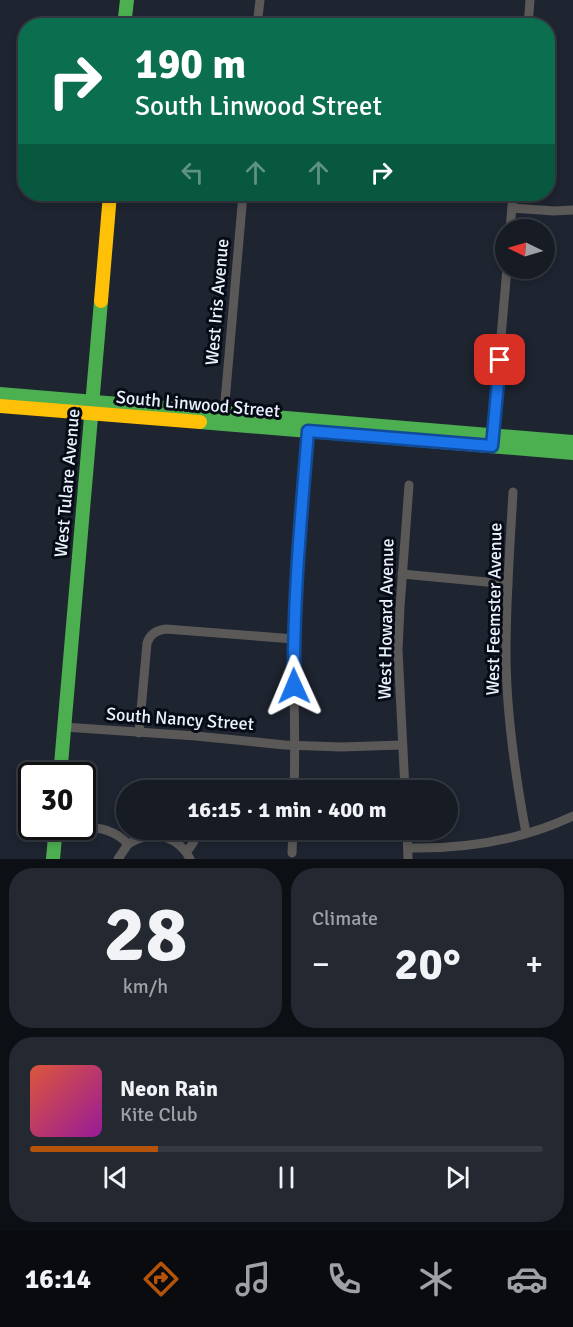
<!DOCTYPE html>
<html lang="en">
<head>
<meta charset="utf-8">
<style>
  :root { --surface:#161b24; --page:#232831; --text:#f1f3f6; --muted:#9ea1a6; --line:#353941; --accent:#b45309 }
  body { margin:0; font-family:Signika,sans-serif; background:var(--page); color:var(--text); height:100vh; display:flex; flex-direction:column; font-size:22px; white-space:nowrap }
  * { box-sizing:border-box; margin:0 }
  p { font-size:20px; color:var(--muted) }
  .icon { flex:none; width:33px; height:33px; fill:none; stroke:currentColor; stroke-width:2; stroke-linecap:round; stroke-linejoin:round }
  .map { position:relative; height:859px; overflow:hidden }
  .drawer { display:flex; flex-direction:column; gap:9px; padding:9px; background:#0c0f14; flex:1 }
  .drawer>* { flex:none }
  .hud { position:absolute; left:18px; top:18px; width:537px; height:183px; border-radius:24px; box-shadow:0 3px 9px #0003,0 0 0 2px var(--line); background:#0b6e4f; color:#fff; overflow:hidden }
  .needle { width:39px; rotate:275deg }
  .fabs { position:absolute; left:495px; top:219px; display:grid; gap:12px }
  .fabs a { display:grid; place-items:center; width:60px; height:60px; border-radius:50%; background:var(--surface); box-shadow:0 3px 9px #0003,0 0 0 2px var(--line); font-size:30px }
  .speed { position:absolute; left:18px; top:762px; display:flex; gap:12px; font-size:30px; font-weight:700; text-align:center }
  .speed>* { display:grid; place-content:center; width:78px; height:78px; border-radius:50%; background:var(--surface); box-shadow:0 3px 9px #0003,0 0 0 2px var(--line); line-height:1 }
  .speed .limit { border:3px solid #111; border-radius:9px; background:#fff; color:#111 }
  .pin { position:absolute; display:grid; place-items:center; width:51px; height:51px; color:#fff; margin:-26px; border-radius:12px; box-shadow:0 3px 9px #0006 }
  .me { position:absolute; width:66px; margin:-33px; rotate:359deg; stroke-linejoin:round; filter:drop-shadow(0 0 4px #0008) }
  .turn { display:flex; align-items:center; gap:21px; height:126px; padding:0 18px; font-size:27px }
  .turn .icon { width:78px; height:78px; stroke-width:2.5 }
  .turn b { display:block; font-size:42px; line-height:51px }
  .lanes { display:flex; align-items:center; height:57px; padding:0 18px; background:#0003; justify-content:center; gap:30px; direction:ltr }
  .lanes .off { opacity:.35 }
  .big { font-size:45px; font-weight:700; line-height:1.1 }
  .drawer .card { flex:1; display:flex; flex-direction:column; justify-content:center; gap:9px; min-width:0; padding:0 21px; border-radius:24px; background:var(--page) }
  .drawer .dial { align-items:center; gap:0 }
  .dial b { font-size:78px; line-height:1 }
  .song { display:flex; align-items:center; gap:18px }
  .cover { width:72px; height:72px; border-radius:9px; background:linear-gradient(135deg,hsl(10 70% 55%),hsl(300 70% 35%)) }
  .played { height:6px; border-radius:3px; background:linear-gradient(90deg,var(--accent) 25%,var(--line) 25%) }
  .keys { display:flex; justify-content:space-around; direction:ltr }
  .heat { display:flex; justify-content:space-between; align-items:center; font-size:33px; direction:ltr }
  .drawer .tiles { flex:1; display:grid; gap:9px; grid-template-columns:1fr 1fr }
  .card:last-child { grid-column:span 2 }
  .trip { position:absolute; left:116px; top:780px; width:342px; height:60px; border-radius:30px; background:var(--surface); box-shadow:0 3px 9px #0003,0 0 0 2px var(--line); font-weight:700; line-height:60px; text-align:center }
  .tabs { display:flex; height:96px; justify-content:space-around; align-items:center; background:#090b0e; color:var(--muted) }
  .tabs .icon { width:42px; height:42px }
  .tabs .on { color:var(--accent) }
  .tabs b { font-size:27px; color:var(--text) }
  .map>svg:first-child { display:block }
  .lines { fill:none; stroke-linecap:round; stroke-linejoin:round }
  .street { stroke:#5b5958; stroke-width:9 }
  .fast { stroke:#4caf50; stroke-width:14 }
  .slow { stroke:#ffc107; stroke-width:14 }
  .route-casing { stroke:#114b97; stroke-width:15 }
  .route { stroke:#1a73e8; stroke-width:10 }
  .labels { text-anchor:middle; dominant-baseline:central; stroke-width:6; stroke-linejoin:round; paint-order:stroke }
  .street-label { font-size:18px; fill:#ebf2ff; stroke:#070b15 }
</style>
</head>
<body>
<div class="map">
<svg width="573" height="859" viewBox="0 0 573 859">
  <rect width="100%" height="100%" fill="#1e2430"/>
  <g class="lines">
    <g class="street">
      <polyline points="257,26 260,0"/>
      <polyline points="528,26 530,0"/>
      <polyline points="512,208 554,211 573,210"/>
      <polyline points="510,230 513,194"/>
      <polyline points="224,413 243,194"/>
      <polyline points="492,441 507,268"/>
      <path d="M513 492C510 546 506 599 506 652 506 713 515 774 526 833"/>
      <polyline points="402,574 508,584"/>
      <polyline points="64,727 196,736 285,745 341,747 402,745"/>
      <path d="M139 733 147 643C150 634 156 630 166 629L294 639"/>
      <path d="M294 790C296 740 293 689 294 638 295 569 303 500 308 431"/>
      <polyline points="405,790 398,650 400,607 409,485"/>
      <path d="M82 826C100 828 115 830 128 844 148 832 170 832 186 852"/>
      <polyline points="407,830 408,859"/>
      <path d="M408 848C466 849 520 841 573 816"/>
      <polyline points="292,853 293,830"/>
      <polyline points="118,859 128,844"/>
      <path d="M190 859 186 852C193 845 196 839 198 830"/>
    </g>
    <g class="fast">
      <polyline points="124,26 127,0"/>
      <polyline points="0,394 573,442"/>
      <polyline points="200,422 573,453"/>
      <polyline points="60,776 101,301"/>
      <polyline points="53,859 56,826"/>
    </g>
    <g class="slow">
      <polyline points="101,301 110,194"/>
      <polyline points="0,406 200,422"/>
    </g>
  </g>
  <g class="lines">
    <g class="route-casing">
      <path id="route" d="M294 686C293 601 301 516 308 431L492 446 500 360"/>
    </g>
    <use href="#route" class="route"/>
  </g>
  <g class="labels">
    <g class="street-label">
      <text transform="translate(217 302) rotate(-85)">West Iris Avenue</text>
      <text transform="translate(198 404) rotate(5)">South Linwood Street</text>
      <text transform="translate(67 483) rotate(-85)">West Tulare Avenue</text>
      <text transform="translate(494 609) rotate(-89)">West Feemster Avenue</text>
      <text transform="translate(386 619) rotate(-89)">West Howard Avenue</text>
      <text transform="translate(180 719) rotate(4)">South Nancy Street</text>
    </g>
  </g>
</svg>
<div class="fabs">
<a><svg class="needle" viewBox="-14 -14 28 28"><path d="M0-13l5 13h-10z" fill="#e53935"/><path d="M0 13l5-13h-10z" fill="#9ea1a6"/></svg></a>
</div>
<div class="speed"><div class="limit">30</div></div>
<div class="pin" style="left:500px;top:360px;background:#d93025"><svg class="icon" aria-label="arrive" viewBox="0 0 24 24"><path d="M6 21V4h12l-3 4 3 4H6"/></svg></div>
<svg class="me" style="left:294px;top:686px" viewBox="-20 -20 40 40"><path d="M0-17L14 15 0 8-14 15z" fill="#1a73e8" stroke="#fff" stroke-width="4"/></svg>
<div class="trip">16:15 · 1 min · 400 m</div>
<div class="hud">
<div class="turn"><svg class="icon" aria-label="right" viewBox="0 0 24 24"><path d="M7 20v-9h11M14 6l5 5-5 5"/></svg><div><b>190 m</b>South Linwood Street</div></div>
<div class="lanes"><svg class="icon off" aria-label="left" viewBox="0 0 24 24"><path d="M17 20v-9H6M10 6l-5 5 5 5"/></svg><svg class="icon off" aria-label="ahead" viewBox="0 0 24 24"><path d="M12 20V5M6 11l6-6 6 6"/></svg><svg class="icon off" aria-label="ahead" viewBox="0 0 24 24"><path d="M12 20V5M6 11l6-6 6 6"/></svg><svg class="icon" aria-label="right" viewBox="0 0 24 24"><path d="M7 20v-9h11M14 6l5 5-5 5"/></svg></div>
</div>
</div>
<section class="drawer">
<div class="tiles">
<div class="card dial"><b>28</b><p>km/h</p></div>
<div class="card"><p>Climate</p>
<div class="heat"><a>−</a><b class="big">20°</b><a>+</a></div>
</div>
<div class="card">
<div class="song"><i class="cover"></i><div><b>Neon Rain</b><p>Kite Club</p></div></div>
<div class="played"></div>
<div class="keys"><svg class="icon" aria-label="previous" viewBox="0 0 24 24"><path d="M18 5L8 12l10 7zM5 5v14"/></svg><svg class="icon" aria-label="pause" viewBox="0 0 24 24"><path d="M8 5v14M16 5v14"/></svg><svg class="icon" aria-label="next" viewBox="0 0 24 24"><path d="M6 5l10 7-10 7zM19 5v14"/></svg></div>
</div>
</div>
</section>
<nav class="tabs">
<b>16:14</b>
<svg class="icon on" aria-label="directions" viewBox="0 0 24 24"><path d="M12 3l9 9-9 9-9-9zM9 14v-3h6M13 9l2 2-2 2"/></svg>
<svg class="icon" aria-label="music" viewBox="0 0 24 24"><path d="M9 18V5l10-2v13"/><circle cx="6" cy="18" r="3"/><circle cx="16" cy="16" r="3"/></svg>
<svg class="icon" aria-label="phone" viewBox="0 0 24 24"><path d="M5 4h4l2 5-3 2q2 4 5 5l2-3 5 2v4C11 20 4 13 5 4z"/></svg>
<svg class="icon" aria-label="climate" viewBox="0 0 24 24"><path d="M12 3v18M4 7l16 10M4 17L20 7"/></svg>
<svg class="icon" aria-label="car" viewBox="0 0 24 24"><path d="M5 17H2v-5l4-1 3-4h7l3 4 3 1v5h-3M9 17h6M6 11h13"/><circle cx="7" cy="17" r="2"/><circle cx="17" cy="17" r="2"/></svg>
</nav>
</body>
</html>
